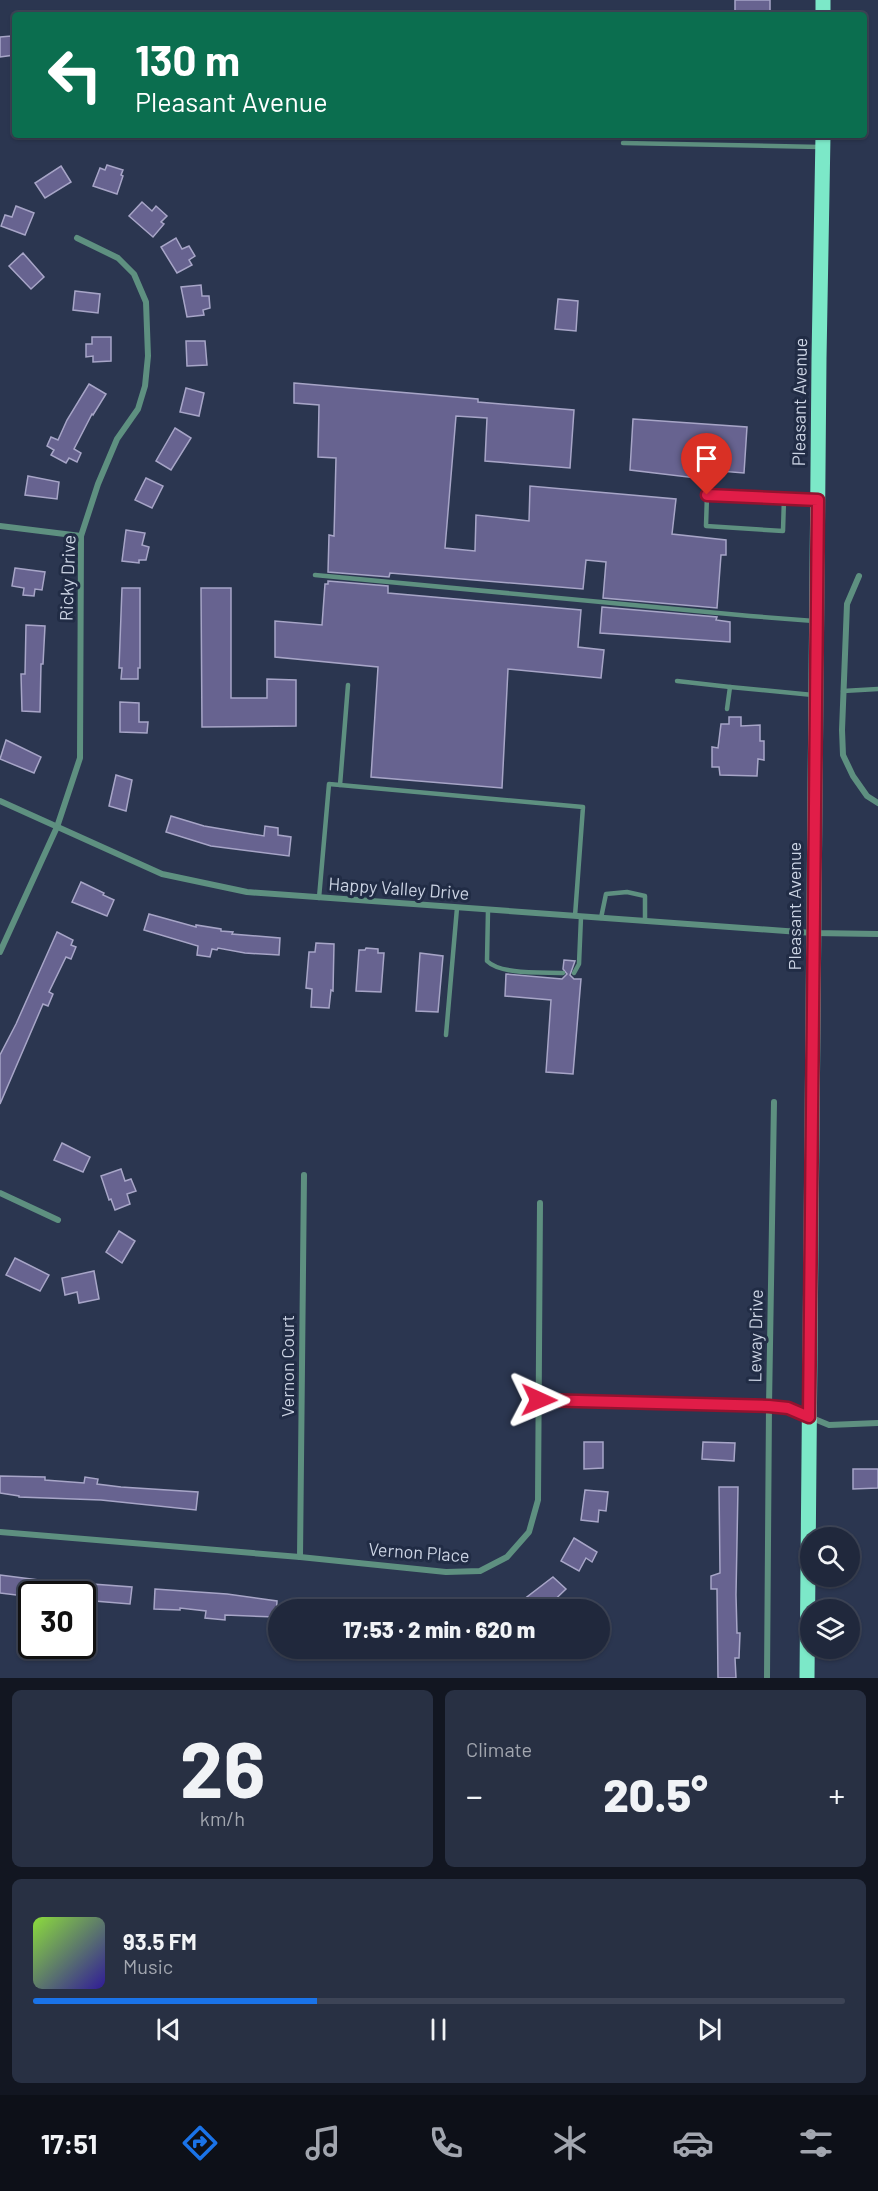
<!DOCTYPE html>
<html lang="en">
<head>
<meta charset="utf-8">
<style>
  :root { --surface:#20283c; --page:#283043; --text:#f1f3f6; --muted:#a2a6af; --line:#3d4456; --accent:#1a73e8 }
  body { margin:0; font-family:Barlow,sans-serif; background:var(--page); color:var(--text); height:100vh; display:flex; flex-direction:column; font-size:22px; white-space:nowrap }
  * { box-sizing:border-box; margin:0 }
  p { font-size:20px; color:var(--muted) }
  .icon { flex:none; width:33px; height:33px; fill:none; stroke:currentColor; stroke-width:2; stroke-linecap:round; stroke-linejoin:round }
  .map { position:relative; height:1678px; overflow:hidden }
  .drawer { display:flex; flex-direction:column; gap:12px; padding:12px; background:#121621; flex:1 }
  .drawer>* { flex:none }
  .guide { position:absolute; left:12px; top:12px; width:855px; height:126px; border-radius:6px; box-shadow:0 2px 4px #0004,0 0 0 2px var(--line); background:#0b6e4f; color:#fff; overflow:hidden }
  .tools { position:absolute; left:800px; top:1527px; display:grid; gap:12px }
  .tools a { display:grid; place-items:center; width:60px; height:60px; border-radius:50%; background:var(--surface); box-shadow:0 2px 4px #0004,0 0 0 2px var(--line); font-size:30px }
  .speed { position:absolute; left:18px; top:1581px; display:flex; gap:12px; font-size:30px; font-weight:700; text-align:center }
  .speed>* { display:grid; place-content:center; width:78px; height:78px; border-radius:50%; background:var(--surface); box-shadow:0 2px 4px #0004,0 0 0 2px var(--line); line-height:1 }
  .speed .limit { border:3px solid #111; border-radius:9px; background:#fff; color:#111 }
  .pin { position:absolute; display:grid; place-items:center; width:51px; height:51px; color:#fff; margin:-62px -26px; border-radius:50% 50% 50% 0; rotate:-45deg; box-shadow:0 0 6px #0007 }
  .pin .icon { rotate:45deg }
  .me { position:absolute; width:66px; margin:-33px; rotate:91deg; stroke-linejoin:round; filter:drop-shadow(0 0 4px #0008) }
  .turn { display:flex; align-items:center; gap:21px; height:126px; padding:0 24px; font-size:27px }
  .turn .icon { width:78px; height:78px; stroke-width:2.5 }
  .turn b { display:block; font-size:42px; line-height:51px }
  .big { font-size:45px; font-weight:800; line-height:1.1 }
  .drawer .card { flex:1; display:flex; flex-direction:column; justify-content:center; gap:9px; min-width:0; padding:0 21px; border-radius:9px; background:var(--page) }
  .drawer .dial { align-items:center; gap:0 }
  .dial b { font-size:78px; line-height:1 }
  .song { display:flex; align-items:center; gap:18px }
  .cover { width:72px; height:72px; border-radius:9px; background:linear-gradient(135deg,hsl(90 70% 55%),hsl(250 70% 35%)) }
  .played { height:6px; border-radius:3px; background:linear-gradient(90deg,var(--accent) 35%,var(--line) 35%) }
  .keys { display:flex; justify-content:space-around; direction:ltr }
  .heat { display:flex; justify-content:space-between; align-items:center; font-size:33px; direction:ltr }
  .drawer .tiles { flex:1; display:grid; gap:12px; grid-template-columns:1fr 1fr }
  .card:last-child { grid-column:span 2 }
  .trip { position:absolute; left:268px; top:1599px; width:342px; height:60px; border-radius:30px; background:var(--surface); box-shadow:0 2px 4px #0004,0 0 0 2px var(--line); font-weight:800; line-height:60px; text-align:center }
  .tab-bar { display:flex; height:96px; justify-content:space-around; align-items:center; background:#0d1018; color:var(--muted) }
  .tab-bar .icon { width:42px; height:42px }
  .tab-bar .active { color:var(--accent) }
  .tab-bar b { font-size:27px; color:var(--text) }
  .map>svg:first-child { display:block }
  .building { fill:#676390; stroke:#a7a5c7; stroke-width:1.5 }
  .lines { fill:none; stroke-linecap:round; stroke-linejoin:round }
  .service { stroke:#5e9080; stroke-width:4.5 }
  .minor { stroke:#5e9080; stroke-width:6 }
  .primary { stroke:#7ce8c8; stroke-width:15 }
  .route-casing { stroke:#92132f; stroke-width:15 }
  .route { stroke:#e11d48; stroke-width:10 }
  .labels { text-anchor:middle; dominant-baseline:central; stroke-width:6; stroke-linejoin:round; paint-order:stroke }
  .street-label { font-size:18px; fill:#cbd3e3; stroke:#212c45 }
</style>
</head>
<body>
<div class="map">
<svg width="878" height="1678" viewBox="0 0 878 1678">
  <rect width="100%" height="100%" fill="#2b3650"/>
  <g class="building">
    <rect x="735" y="0" width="35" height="15"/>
    <polygon points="11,36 14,55 0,57 0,37"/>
    <polygon points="107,165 123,170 121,175 123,176 117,194 93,186 100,168 105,170"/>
    <polygon points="61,166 71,182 45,198 35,183"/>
    <polygon points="142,202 152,211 156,206 167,216 161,222 164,224 153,237 129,216"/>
    <polygon points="16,206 34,213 25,235 1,226 5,215 12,217"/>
    <polygon points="176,238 182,249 189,246 195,256 189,260 192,265 177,273 161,247"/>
    <polygon points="23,253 44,277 31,289 9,266"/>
    <polygon points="201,285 202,296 209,296 210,308 203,310 204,315 187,317 181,287"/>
    <polygon points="75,291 100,294 98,313 73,310"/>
    <polygon points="558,299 578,301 576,331 555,329"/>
    <polygon points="92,337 111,337 111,361 93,362 93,356 86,357 86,344 92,344"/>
    <polygon points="186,341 205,341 207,365 187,366"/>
    <polygon points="294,383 478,399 478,402 574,410 570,468 485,461 487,418 456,416 445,548 475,551 476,515 529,521 530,486 676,499 672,534 726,540 726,555 721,555 717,608 603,598 606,562 586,560 583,589 390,573 389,577 328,572 329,535 334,536 336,458 318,457 319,405 294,403"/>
    <polygon points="89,384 106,394 93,415 92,414 74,449 81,453 77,462 69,458 66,463 51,455 54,450 47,446 51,437 58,440 67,420"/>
    <polygon points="186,388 204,393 199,416 180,412"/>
    <polygon points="633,419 747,427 744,473 695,469 696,478 630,470"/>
    <polygon points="175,428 191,438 171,470 156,461"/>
    <polygon points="28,476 59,482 57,499 25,495"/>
    <polygon points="146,478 163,486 152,508 135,500"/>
    <polygon points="126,530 145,533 142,545 149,547 146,560 139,560 139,563 122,561"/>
    <polygon points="15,568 45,572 42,590 35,589 34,596 23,595 24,588 12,586"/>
    <polygon points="328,581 388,586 388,593 581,610 578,647 604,650 601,678 508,669 502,788 371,777 378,667 275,657 275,621 322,625 325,584 328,584"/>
    <polygon points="122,588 140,588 140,668 138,668 138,679 121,679 122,668 119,668"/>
    <polygon points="201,588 231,588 231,698 267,698 267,679 296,680 296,726 202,727"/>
    <polygon points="602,607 717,617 716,620 730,622 730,642 600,633"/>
    <polygon points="26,625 45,626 43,664 41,664 40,712 22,711 21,674 25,674"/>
    <polygon points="120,702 139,703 139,722 148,722 147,733 120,732"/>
    <polygon points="729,717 741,717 741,726 760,725 760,741 764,741 764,760 758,759 757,776 720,775 719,767 712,767 712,747 718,748 721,724 729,724"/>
    <polygon points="6,740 41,757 34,773 0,759"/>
    <polygon points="116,775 132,780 126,811 109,806"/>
    <polygon points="171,816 204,826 264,836 265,826 278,828 278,835 291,837 289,856 211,846 166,832"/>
    <polygon points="81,882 104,893 103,895 114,900 107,916 72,902"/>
    <polygon points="149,914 196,927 196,925 221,929 221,931 233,932 232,934 280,938 279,955 245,953 218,948 217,950 212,949 210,957 197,955 198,946 144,930"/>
    <polygon points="57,932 73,940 71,945 76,947 71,959 66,957 49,992 53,994 48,1006 43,1004 0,1104 0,1055 16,1024"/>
    <polygon points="316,943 334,944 333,991 331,990 329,1008 311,1007 312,989 306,988 309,952 315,952"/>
    <polygon points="366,948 378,949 378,953 384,953 381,992 356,991 359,950 365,950"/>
    <polygon points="420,953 443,956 438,1012 416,1011"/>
    <polygon points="564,960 575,961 570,975 574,979 581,979 573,1074 546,1072 551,1000 505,996 506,974 562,979 567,974 563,969"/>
    <polygon points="62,1143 90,1157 83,1172 54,1160"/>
    <polygon points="121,1169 125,1181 131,1179 136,1191 127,1194 130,1204 115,1210 111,1199 109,1200 101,1176"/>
    <polygon points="119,1231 135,1241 122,1263 106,1252"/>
    <polygon points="15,1258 49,1275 40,1291 6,1275"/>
    <polygon points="94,1271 99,1299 79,1303 77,1292 65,1295 62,1278"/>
    <polygon points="584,1442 603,1442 603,1468 584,1469"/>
    <polygon points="703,1442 735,1443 734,1461 702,1459"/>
    <polygon points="853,1469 878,1469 878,1488 853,1489"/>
    <polygon points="0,1476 45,1477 45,1480 84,1483 85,1477 98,1479 97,1484 121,1487 198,1492 196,1510 101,1500 19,1497 19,1496 0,1493"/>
    <polygon points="719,1487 738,1487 736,1595 737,1633 740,1633 739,1658 735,1658 736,1678 718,1678 717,1589 711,1589 711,1576 720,1573"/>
    <polygon points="585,1490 608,1492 606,1511 599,1510 598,1522 581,1520"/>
    <polygon points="574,1538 597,1552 592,1562 586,1558 579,1571 561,1561"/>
    <polygon points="0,1575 39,1580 132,1587 130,1604 82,1600 82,1594 32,1594 32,1597 0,1593"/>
    <polygon points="553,1577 566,1589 544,1610 510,1610"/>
    <polygon points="155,1589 227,1594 277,1601 276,1617 225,1615 225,1620 205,1618 206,1611 180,1608 180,1610 154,1609"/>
  </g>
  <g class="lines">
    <g class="service">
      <polyline points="623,143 820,147"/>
      <polyline points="784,498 783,531 706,526 707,495 815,500"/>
      <polyline points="315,575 750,616 814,621"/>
      <polyline points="677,681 730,687 727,709"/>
      <polyline points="730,687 813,695"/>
      <polyline points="843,691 878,689"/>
      <polyline points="340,785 348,685"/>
      <polyline points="319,898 329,784 583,807 575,916"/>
      <path d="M488 910 487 961C501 975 543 972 563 973"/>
      <polyline points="601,918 606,894 627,892 645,896 645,921"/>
      <polyline points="574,973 579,964 581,917"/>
      <polyline points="446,1035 457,908"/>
    </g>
    <g class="minor">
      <polyline points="0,526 81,536"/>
      <polyline points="859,576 847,604 842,730 843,755 853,776 867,796 878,803"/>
      <polyline points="0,801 162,874 247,892 813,933 878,934"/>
      <polyline points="0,952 57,827 80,758 81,536 98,484 117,439 138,409 145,386 148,356 146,302 134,274 118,258 77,238"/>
      <polyline points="0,1193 58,1220"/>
      <polyline points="539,1400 769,1406 788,1408 829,1425 878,1423"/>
      <polyline points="0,1532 300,1557 446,1572 480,1571 507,1557 529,1532 538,1500 540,1203"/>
      <polyline points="300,1557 304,1175"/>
      <polyline points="767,1678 769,1406 774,1102"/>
    </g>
    <g class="primary">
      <polyline points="823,0 823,15"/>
      <polyline points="807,1678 819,359 823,135"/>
    </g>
  </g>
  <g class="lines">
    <g class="route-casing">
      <polyline id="route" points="539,1400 769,1406 788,1408 809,1417 818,500 707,495"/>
    </g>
    <use href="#route" class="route"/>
  </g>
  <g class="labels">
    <g class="street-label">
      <text transform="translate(799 402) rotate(-89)">Pleasant Avenue</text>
      <text transform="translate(67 578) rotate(-88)">Ricky Drive</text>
      <text transform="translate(399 888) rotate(4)">Happy Valley Drive</text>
      <text transform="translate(794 906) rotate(-90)">Pleasant Avenue</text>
      <text transform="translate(755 1336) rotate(-89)">Leway Drive</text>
      <text transform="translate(287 1366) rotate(-90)">Vernon Court</text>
      <text transform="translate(419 1552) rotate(4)">Vernon Place</text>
    </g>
  </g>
</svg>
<div class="tools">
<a><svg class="icon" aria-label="search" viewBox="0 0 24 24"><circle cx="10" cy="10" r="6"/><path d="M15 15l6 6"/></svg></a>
<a><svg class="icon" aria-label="layers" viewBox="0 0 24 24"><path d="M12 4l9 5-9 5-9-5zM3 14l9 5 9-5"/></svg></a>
</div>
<div class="speed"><div class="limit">30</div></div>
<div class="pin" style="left:707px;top:495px;background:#d93025"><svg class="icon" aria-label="arrive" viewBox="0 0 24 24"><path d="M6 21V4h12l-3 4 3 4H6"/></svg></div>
<svg class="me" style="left:539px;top:1400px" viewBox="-20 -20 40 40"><path d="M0-17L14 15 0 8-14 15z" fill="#e11d48" stroke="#fff" stroke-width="4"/></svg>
<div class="trip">17:53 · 2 min · 620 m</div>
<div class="guide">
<div class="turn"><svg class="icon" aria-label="left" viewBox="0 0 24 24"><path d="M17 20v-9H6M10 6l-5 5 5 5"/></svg><div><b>130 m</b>Pleasant Avenue</div></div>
</div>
</div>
<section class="drawer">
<div class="tiles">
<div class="card dial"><b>26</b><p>km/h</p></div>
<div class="card"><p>Climate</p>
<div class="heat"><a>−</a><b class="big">20.5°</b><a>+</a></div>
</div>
<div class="card">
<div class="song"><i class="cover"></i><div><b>93.5 FM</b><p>Music</p></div></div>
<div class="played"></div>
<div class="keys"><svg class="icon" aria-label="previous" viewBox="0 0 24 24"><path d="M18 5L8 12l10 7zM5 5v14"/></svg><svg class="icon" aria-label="pause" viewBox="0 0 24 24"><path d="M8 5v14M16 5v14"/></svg><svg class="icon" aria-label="next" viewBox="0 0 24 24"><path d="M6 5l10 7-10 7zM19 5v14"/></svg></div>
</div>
</div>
</section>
<nav class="tab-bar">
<b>17:51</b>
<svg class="icon active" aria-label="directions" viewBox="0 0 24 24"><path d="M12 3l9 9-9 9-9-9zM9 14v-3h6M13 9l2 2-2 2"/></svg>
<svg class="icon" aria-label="music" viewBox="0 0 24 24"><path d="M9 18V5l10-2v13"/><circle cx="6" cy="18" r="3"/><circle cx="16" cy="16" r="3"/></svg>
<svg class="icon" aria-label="phone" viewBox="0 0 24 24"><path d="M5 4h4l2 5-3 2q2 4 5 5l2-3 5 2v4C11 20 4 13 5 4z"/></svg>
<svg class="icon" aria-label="climate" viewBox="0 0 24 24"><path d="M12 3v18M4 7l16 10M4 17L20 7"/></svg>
<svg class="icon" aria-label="car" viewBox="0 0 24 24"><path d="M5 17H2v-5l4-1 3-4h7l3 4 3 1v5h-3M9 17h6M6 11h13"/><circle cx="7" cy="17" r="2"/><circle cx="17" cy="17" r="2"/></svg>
<svg class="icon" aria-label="filters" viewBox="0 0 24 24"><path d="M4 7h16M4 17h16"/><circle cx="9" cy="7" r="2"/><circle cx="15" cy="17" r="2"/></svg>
</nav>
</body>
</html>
